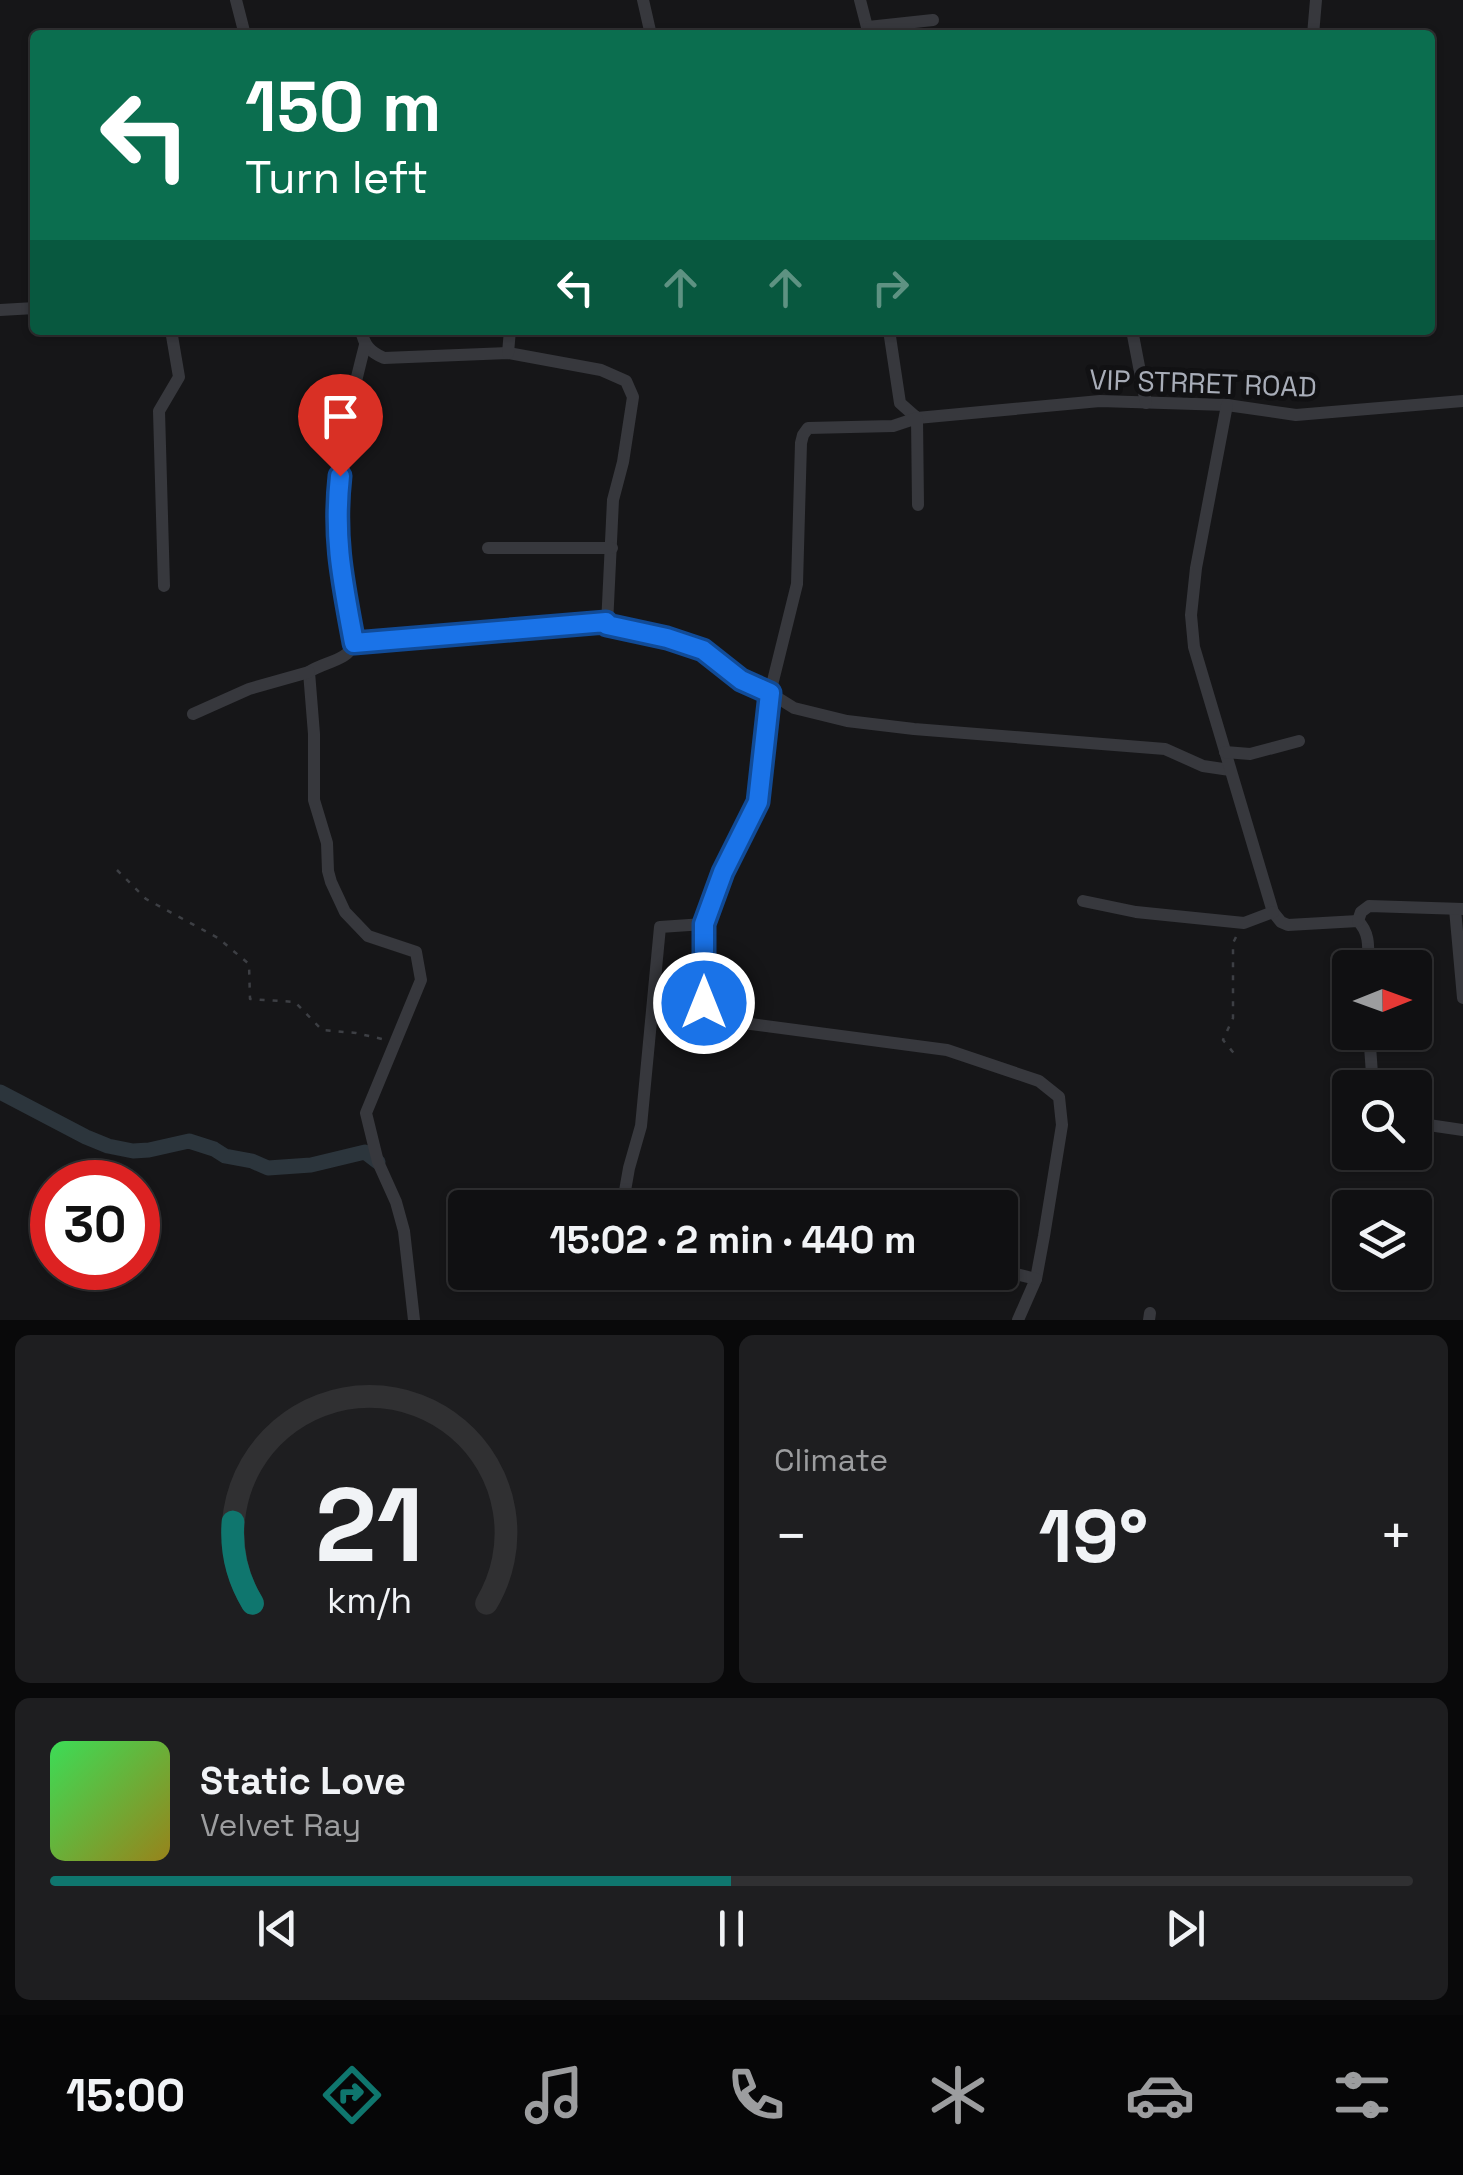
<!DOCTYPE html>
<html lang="en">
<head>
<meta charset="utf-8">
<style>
  :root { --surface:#101012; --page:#1e1e20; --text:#f1f3f6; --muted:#9c9d9f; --line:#303032; --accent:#0f766e }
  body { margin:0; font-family:"Space Grotesk",sans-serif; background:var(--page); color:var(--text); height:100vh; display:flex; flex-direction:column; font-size:38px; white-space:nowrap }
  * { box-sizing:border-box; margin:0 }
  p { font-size:32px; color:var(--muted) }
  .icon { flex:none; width:55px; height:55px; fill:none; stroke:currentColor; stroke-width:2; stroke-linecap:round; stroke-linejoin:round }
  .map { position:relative; height:1320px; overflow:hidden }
  .sheet { display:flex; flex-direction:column; gap:15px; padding:15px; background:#09090a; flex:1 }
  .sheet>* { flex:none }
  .banner { position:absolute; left:30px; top:30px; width:1405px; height:305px; border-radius:10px; box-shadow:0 2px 8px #0004,0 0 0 2px var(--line); background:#0b6e4f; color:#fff; overflow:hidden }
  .needle { width:65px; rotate:89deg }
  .fabs { position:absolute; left:1332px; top:950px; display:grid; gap:20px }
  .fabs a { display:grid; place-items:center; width:100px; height:100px; border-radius:10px; background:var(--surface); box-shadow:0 2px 8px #0004,0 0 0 2px var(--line); font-size:50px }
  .speed { position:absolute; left:30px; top:1160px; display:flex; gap:20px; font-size:50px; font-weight:700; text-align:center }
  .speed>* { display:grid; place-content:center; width:130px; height:130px; border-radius:50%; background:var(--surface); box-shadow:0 2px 8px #0004,0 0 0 2px var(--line); line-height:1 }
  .speed .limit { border:15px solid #d22; background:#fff; color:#111 }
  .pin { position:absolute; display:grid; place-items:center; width:85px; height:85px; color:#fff; margin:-102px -42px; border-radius:50% 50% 50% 0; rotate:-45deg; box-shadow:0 0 10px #0007 }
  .pin .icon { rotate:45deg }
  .me { position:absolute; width:110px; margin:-55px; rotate:0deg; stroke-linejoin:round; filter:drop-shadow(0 0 8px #0008) }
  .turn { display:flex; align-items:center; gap:35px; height:210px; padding:0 50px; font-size:45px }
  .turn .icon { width:130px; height:130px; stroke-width:2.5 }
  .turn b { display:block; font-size:70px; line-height:85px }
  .lanes { display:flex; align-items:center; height:95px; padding:0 50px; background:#0003; justify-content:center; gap:50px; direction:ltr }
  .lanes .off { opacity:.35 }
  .big { font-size:75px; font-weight:700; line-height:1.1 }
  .sheet .tile { flex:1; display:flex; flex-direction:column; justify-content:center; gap:15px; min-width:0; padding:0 35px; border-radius:15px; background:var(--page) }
  .sheet .dial { align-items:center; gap:0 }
  .dial svg { height:260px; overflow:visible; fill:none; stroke:var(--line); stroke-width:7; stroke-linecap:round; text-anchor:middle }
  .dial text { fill:var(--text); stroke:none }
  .song { display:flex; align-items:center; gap:30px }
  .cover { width:120px; height:120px; border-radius:15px; background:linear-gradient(135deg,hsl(130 70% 55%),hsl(50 70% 35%)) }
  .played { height:10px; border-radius:5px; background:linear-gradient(90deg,var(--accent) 50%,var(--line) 50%) }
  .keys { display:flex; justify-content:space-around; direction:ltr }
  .heat { display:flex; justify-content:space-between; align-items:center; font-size:55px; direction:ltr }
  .sheet .tiles { flex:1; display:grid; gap:15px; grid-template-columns:1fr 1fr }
  .tile:last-child { grid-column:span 2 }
  .trip { position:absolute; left:448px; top:1190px; width:570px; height:100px; border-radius:10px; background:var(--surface); box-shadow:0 2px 8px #0004,0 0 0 2px var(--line); font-weight:700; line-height:100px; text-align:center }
  .dock { display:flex; height:160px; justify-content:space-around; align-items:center; background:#060607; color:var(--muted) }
  .dock .icon { width:70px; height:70px }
  .dock .selected { color:var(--accent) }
  .dock b { font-size:45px; color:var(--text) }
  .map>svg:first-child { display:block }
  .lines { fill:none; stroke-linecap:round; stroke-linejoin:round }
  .canal { stroke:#2c353c; stroke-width:15 }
  .path { stroke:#3d3f44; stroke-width:2.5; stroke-dasharray:5 8; stroke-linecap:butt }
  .minor { stroke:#37383d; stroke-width:12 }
  .route-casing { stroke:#114b97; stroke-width:25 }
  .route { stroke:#1a73e8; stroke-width:18 }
  .labels { text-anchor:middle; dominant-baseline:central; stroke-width:10; stroke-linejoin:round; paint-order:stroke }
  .street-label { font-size:28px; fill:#a8adb8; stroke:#111113 }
</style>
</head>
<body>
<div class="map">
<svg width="1463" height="1320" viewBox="0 0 1463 1320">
  <rect width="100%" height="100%" fill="#161618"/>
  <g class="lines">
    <polyline class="canal" points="0,1092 86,1137 108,1146 133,1151 149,1150 189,1141 214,1149 225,1156 252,1161 268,1168 311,1165 365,1152 378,1162"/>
    <g class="path">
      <polyline points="117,870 146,899 218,938 249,964 250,999 295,1002 322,1030 356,1033 382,1039"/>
      <polyline points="1236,937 1233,943 1233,1018 1223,1040 1237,1057"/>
    </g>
    <g class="minor">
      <polyline points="236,0 245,35"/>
      <polyline points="643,0 651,35"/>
      <polyline points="860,0 868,31"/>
      <polyline points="868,27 933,20"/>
      <polyline points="1313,35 1316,0"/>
      <polyline points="0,310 35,308"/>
      <path d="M361 330C364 345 370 352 384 358L508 353 601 370 626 381 633 397 623 462 613 500 607 625 667 639 703 650 741 680 770 693 794 708 847 721 914 729 1165 749 1203 766 1230 770"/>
      <polyline points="889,330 900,403 917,418 1100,401 1227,405 1296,415 1463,401"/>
      <polyline points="1132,330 1146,403"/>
      <path d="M365 345C348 411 331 482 337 551 340 582 348 613 354 643 349 661 323 662 309 672L314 734V800L327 843 328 871 331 882 345 912 368 936 416 952 421 980 366 1113 378 1162 396 1202 404 1231 414 1320"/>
      <polyline points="508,353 510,330"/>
      <path d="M1227 405 1196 568 1191 615 1194 647 1273 912 1281 922 1288 925 1358 921C1371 934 1368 950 1368 968"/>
      <polyline points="918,505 917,418 893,426 808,428 803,435 801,443 797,584 770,693 757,802 723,872 704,924 704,1003 714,1015 743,1023 947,1050 1039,1081 1059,1097 1062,1125 1044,1236 1036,1279 1018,1320"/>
      <polyline points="488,548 612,548"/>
      <polyline points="164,586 159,411 179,377 171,330"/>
      <polyline points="354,643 606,622"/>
      <polyline points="193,714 249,689 309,672"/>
      <polyline points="1225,752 1250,754 1299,741"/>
      <polyline points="1083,901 1136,912 1244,923 1273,912"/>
      <polyline points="1455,909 1463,998"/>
      <polyline points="1358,921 1361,912 1369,906 1463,909"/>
      <polyline points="1369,1032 1373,1088"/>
      <polyline points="1415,1123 1463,1130"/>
      <polyline points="622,1208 629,1168 641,1126 660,927 704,924"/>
      <polyline points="1000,1270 1036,1279"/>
      <polyline points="1149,1320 1150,1313"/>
    </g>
  </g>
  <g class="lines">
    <g class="route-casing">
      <path id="route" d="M340 476C333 539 343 583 354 643L606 622 607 625 667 638 703 650 741 680 770 693 758 802 723 872 704 924V1003"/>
    </g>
    <use href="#route" class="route"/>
  </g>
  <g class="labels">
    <g class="street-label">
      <text transform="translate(1203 383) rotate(2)">VIP STRRET ROAD</text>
    </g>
  </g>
</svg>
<div class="fabs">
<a><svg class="needle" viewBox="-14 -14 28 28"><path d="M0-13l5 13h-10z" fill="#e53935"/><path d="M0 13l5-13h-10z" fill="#9c9d9f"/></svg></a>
<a><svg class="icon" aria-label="search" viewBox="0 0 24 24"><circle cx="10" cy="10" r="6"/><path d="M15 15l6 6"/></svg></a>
<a><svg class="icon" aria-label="layers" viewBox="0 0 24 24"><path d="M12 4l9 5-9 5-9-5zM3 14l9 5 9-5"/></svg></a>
</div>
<div class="speed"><div class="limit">30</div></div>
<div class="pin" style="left:340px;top:476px;background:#d93025"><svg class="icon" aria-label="arrive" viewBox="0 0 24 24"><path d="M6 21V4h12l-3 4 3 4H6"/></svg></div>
<svg class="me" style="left:704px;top:1003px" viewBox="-20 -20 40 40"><circle r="17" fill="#1a73e8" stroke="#fff" stroke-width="3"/><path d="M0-11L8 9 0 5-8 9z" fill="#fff"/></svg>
<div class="trip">15:02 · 2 min · 440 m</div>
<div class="banner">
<div class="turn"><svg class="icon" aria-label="left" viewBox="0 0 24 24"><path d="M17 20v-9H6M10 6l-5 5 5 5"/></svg><div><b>150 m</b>Turn left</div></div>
<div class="lanes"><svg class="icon" aria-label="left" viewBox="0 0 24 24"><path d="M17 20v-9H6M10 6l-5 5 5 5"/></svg><svg class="icon off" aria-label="ahead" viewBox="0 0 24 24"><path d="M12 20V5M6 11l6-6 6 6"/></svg><svg class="icon off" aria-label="ahead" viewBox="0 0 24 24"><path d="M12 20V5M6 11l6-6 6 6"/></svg><svg class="icon off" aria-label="right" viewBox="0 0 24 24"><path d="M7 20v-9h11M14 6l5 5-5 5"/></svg></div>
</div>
</div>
<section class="sheet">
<div class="tiles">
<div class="tile dial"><svg viewBox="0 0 100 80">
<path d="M14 69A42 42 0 1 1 86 69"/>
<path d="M14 69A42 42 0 0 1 8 44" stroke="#0f766e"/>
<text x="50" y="56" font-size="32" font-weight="700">21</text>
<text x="50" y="72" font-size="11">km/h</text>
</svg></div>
<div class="tile"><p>Climate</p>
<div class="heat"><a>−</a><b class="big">19°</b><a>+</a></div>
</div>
<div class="tile">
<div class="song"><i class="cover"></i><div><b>Static Love</b><p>Velvet Ray</p></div></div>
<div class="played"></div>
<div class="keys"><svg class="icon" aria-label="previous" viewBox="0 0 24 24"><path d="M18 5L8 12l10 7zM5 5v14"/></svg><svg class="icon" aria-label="pause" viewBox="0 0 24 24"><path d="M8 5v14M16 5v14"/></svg><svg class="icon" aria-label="next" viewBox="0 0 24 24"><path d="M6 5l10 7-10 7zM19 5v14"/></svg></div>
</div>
</div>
</section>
<nav class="dock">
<b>15:00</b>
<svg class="icon selected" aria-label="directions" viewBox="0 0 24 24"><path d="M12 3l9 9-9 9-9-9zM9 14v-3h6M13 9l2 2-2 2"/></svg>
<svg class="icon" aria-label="music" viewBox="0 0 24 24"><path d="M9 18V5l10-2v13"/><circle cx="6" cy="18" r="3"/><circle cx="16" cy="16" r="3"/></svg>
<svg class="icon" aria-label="phone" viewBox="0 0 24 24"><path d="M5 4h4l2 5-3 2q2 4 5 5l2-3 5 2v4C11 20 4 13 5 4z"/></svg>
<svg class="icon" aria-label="climate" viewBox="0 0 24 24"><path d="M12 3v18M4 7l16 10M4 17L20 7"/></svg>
<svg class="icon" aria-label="car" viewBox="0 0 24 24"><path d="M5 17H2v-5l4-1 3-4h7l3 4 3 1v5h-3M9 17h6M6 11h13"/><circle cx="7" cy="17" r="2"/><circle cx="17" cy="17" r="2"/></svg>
<svg class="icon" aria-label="filters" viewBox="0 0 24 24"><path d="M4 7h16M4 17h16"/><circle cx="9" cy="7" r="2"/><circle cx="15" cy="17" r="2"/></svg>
</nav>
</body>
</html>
